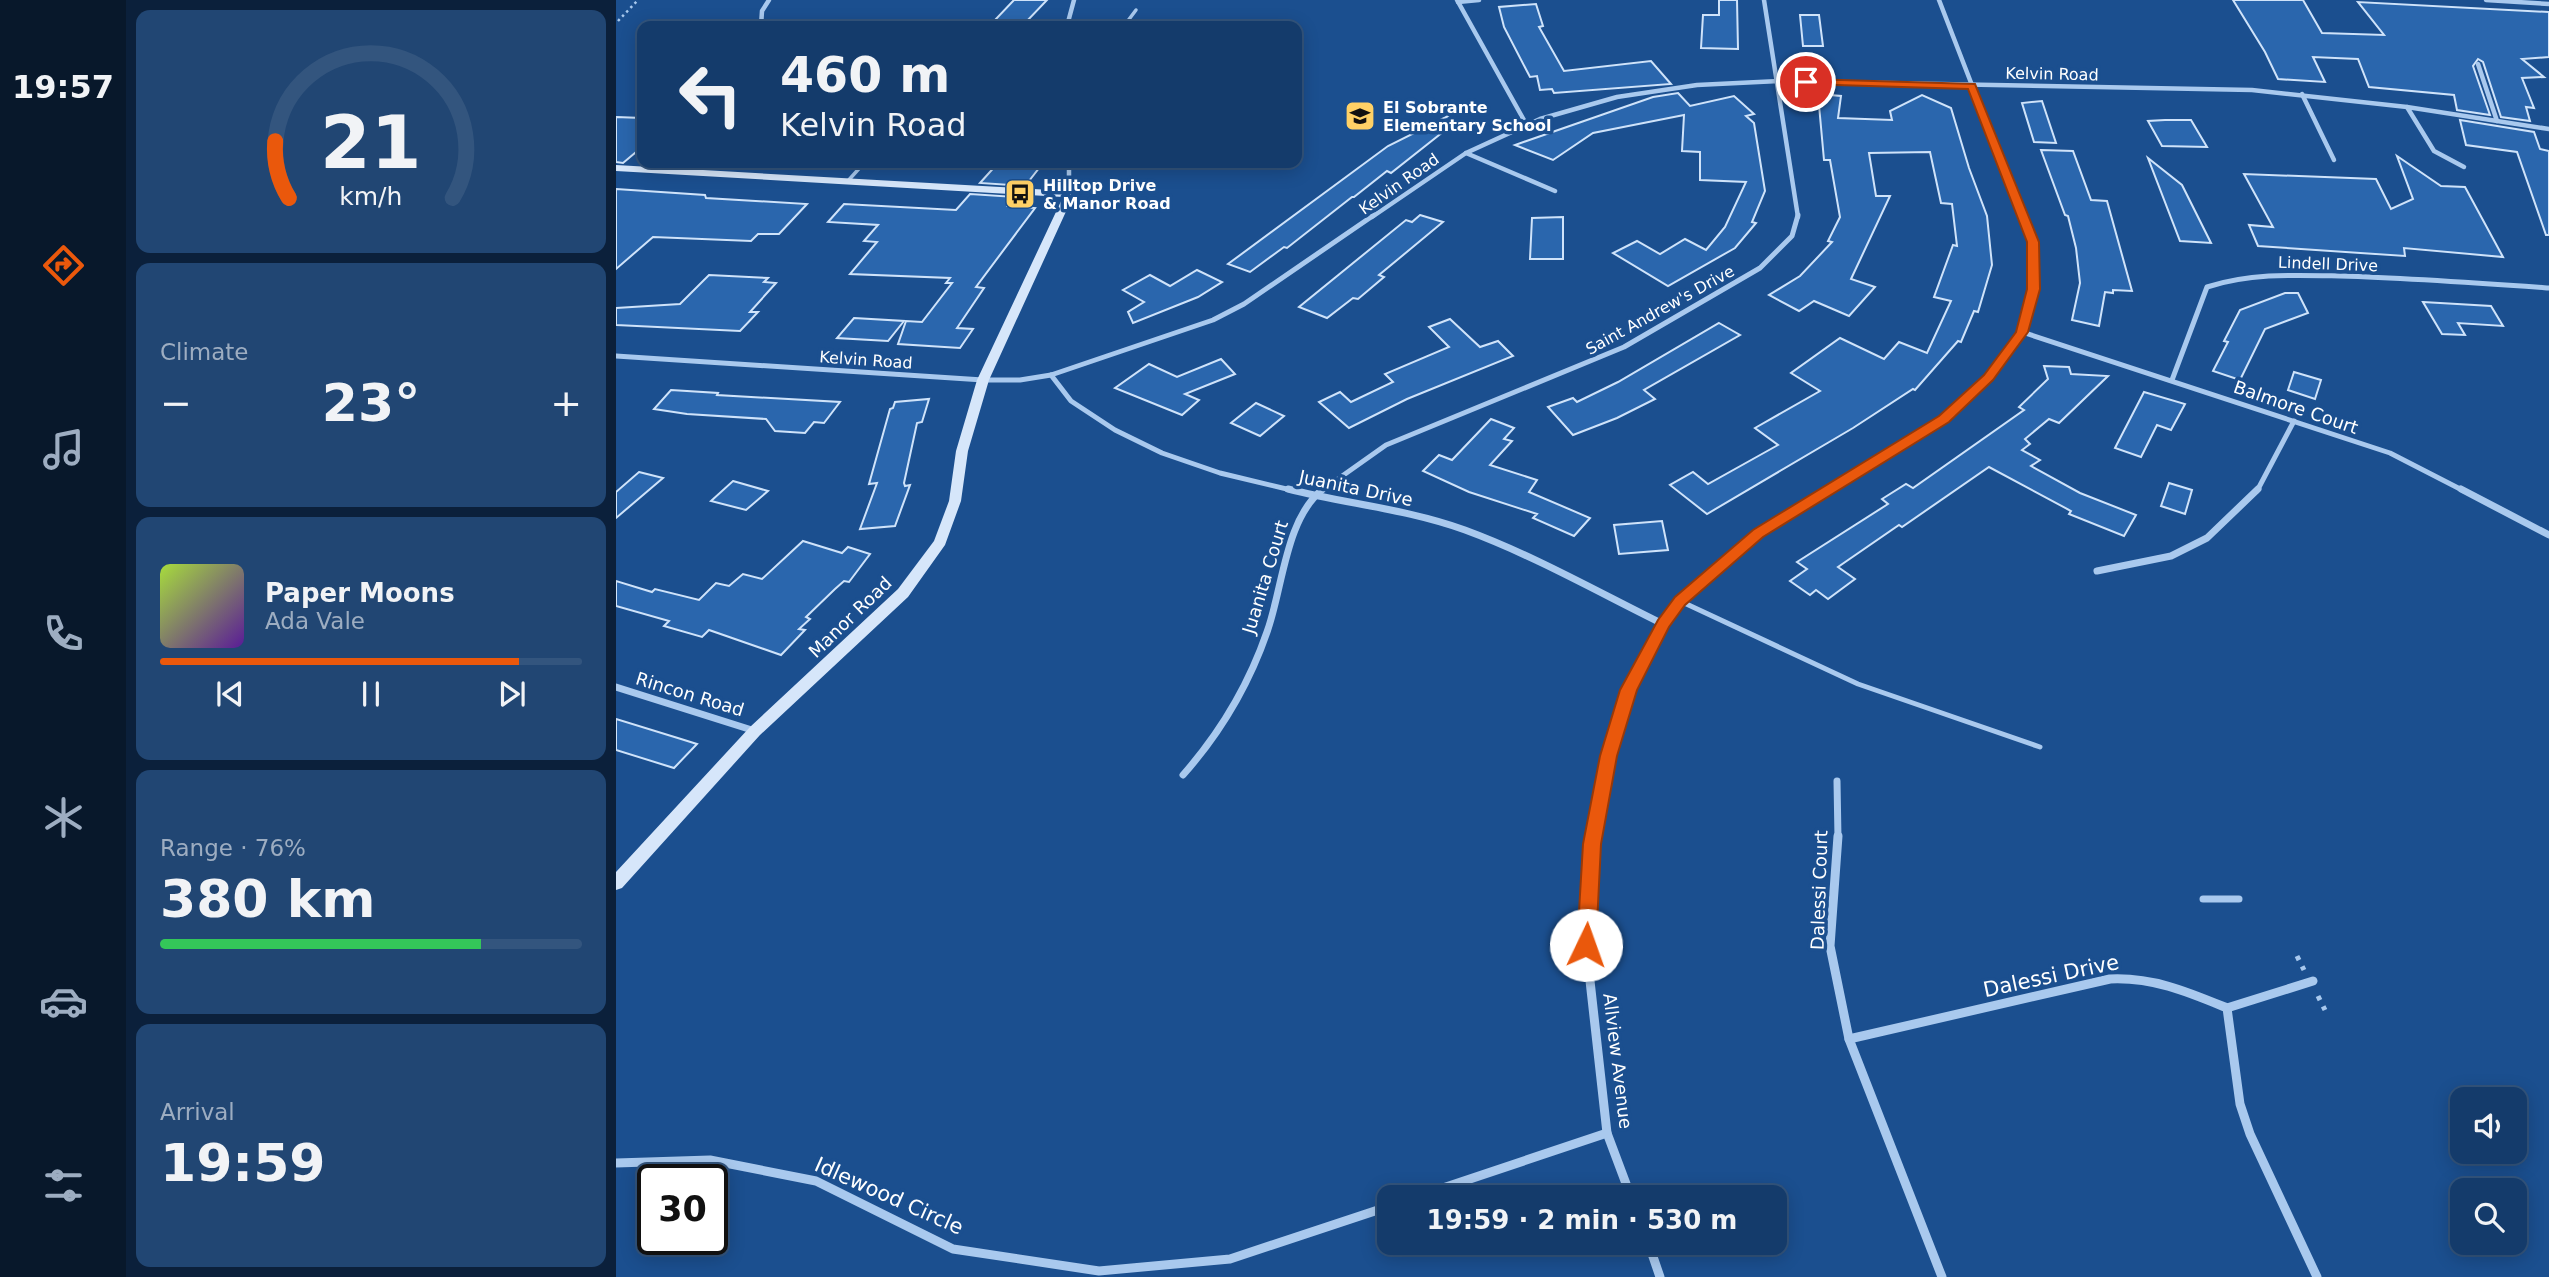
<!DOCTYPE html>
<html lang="en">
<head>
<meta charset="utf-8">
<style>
  :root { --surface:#143b6b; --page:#214673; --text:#f1f3f6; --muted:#9dadc1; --line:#33557e; --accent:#ea580c }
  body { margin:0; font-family:"DejaVu Sans",sans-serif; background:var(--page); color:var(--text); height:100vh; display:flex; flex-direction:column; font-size:26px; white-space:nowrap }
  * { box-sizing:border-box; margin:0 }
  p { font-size:23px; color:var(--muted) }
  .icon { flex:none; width:38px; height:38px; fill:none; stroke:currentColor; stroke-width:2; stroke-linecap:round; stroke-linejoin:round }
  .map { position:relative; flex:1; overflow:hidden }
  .details { display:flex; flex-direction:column; gap:10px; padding:10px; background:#0b203b; width:490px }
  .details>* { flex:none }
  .top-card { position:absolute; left:21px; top:21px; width:665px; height:147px; border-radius:14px; box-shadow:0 4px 18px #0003,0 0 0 2px var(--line); background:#143b6b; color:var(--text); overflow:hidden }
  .tools { position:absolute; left:1834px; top:1087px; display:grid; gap:14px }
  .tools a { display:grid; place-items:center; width:77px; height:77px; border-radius:14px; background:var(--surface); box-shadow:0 4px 18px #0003,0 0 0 2px var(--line); font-size:35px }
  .speed { position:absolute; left:21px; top:1164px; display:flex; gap:14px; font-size:35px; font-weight:700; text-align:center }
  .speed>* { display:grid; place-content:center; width:91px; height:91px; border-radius:50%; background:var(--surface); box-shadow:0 4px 18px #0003,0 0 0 2px var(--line); line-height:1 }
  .speed .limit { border:4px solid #111; border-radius:10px; background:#fff; color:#111 }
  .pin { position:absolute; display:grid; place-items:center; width:60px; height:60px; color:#fff; margin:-30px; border:4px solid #fff; border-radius:50%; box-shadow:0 2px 7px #0007 }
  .me { position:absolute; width:77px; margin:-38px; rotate:3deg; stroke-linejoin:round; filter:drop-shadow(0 0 5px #0008) }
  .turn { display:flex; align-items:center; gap:24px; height:147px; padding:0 28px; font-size:32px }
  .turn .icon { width:91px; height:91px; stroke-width:2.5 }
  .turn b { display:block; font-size:49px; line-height:60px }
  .big { font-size:52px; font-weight:700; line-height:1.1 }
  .details .card { flex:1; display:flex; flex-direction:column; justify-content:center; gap:10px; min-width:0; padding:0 24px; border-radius:14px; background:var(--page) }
  .details .dial { align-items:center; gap:0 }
  .dial svg { height:182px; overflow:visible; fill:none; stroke:var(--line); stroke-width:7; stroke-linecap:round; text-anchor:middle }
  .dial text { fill:var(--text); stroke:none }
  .song { display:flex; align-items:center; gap:21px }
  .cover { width:84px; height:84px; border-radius:10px; background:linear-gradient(135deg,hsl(80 70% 55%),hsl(270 70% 35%)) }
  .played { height:7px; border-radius:4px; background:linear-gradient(90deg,var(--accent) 85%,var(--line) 85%) }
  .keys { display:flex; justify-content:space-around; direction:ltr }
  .heat { display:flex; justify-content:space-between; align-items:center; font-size:38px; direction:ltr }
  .charge { height:10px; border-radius:5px; background:linear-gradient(90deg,#34c759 76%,var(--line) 0) }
  .trip { position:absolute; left:761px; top:1185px; width:410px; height:70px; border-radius:14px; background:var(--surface); box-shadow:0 4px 18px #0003,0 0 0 2px var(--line); font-weight:700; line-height:70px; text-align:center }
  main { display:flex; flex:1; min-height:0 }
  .tab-bar { display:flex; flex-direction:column; width:126px; justify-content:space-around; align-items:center; background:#08182b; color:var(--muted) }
  .tab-bar .icon { width:49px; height:49px }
  .tab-bar .active { color:var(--accent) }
  .tab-bar b { font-size:32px; color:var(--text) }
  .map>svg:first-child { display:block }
  .building { fill:#2a66ad; stroke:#cfe3fa; stroke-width:2 }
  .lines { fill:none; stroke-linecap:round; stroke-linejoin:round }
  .path-far1 { stroke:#a9c9ee; stroke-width:2.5; stroke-dasharray:2.5 3.5; stroke-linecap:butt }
  .path { stroke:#a9c9ee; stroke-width:5; stroke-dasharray:4.5 7; stroke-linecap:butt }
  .lane-far2 { stroke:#a9c9ee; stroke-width:3.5 }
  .lane-far1 { stroke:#a9c9ee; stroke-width:5 }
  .lane { stroke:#a9c9ee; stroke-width:7 }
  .street-far3 { stroke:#a9c9ee; stroke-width:4.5 }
  .street-far2 { stroke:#a9c9ee; stroke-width:5 }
  .street-far1 { stroke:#a9c9ee; stroke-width:7 }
  .street { stroke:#a9c9ee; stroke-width:9 }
  .secondary { fill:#d6e6fa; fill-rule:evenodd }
  .route { fill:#ea580c; stroke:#983908; stroke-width:2 }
  .labels { text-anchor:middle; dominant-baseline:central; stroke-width:7; stroke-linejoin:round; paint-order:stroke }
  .far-street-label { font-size:16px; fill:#fff; stroke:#1b4f8f }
  .far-poi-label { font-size:16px; font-weight:bold; fill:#fff; stroke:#1b4f8f; text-anchor:start }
  .street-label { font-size:18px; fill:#fff; stroke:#1b4f8f }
  .near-street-label { font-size:21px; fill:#fff; stroke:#1b4f8f }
</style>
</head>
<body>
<main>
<nav class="tab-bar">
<b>19:57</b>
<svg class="icon active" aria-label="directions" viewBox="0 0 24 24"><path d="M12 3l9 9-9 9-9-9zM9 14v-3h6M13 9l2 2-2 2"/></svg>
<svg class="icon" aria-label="music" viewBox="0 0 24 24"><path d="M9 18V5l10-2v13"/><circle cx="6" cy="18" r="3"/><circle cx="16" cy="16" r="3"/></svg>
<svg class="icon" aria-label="phone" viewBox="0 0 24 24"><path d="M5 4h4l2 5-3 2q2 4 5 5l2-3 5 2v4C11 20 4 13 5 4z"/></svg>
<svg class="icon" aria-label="climate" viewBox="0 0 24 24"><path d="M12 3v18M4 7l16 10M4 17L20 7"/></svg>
<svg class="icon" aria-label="car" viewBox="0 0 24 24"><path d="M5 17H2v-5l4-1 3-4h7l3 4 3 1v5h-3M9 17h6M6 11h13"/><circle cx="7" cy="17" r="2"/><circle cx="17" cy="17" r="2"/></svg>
<svg class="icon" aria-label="filters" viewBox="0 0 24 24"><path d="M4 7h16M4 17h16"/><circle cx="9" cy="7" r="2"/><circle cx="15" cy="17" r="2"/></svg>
</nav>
<section class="details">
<div class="card dial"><svg viewBox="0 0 100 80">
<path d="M14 69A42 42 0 1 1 86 69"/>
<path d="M14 69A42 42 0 0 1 8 44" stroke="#ea580c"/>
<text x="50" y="56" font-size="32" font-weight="700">21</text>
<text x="50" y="72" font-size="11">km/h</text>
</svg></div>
<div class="card"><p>Climate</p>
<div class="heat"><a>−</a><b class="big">23°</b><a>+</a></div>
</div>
<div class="card">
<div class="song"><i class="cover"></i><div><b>Paper Moons</b><p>Ada Vale</p></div></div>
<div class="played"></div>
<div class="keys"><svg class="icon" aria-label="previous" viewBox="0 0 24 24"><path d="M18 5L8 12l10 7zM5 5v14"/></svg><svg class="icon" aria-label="pause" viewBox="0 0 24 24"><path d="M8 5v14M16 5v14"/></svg><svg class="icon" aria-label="next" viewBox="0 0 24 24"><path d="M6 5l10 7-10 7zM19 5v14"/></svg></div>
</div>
<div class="card"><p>Range · 76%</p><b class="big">380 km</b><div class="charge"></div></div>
<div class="card"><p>Arrival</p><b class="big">19:59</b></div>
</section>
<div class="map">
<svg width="1933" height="1277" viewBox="0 0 1933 1277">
  <rect width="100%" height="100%" fill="#1b4f8f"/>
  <g class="building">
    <polygon points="398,0 431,0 410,22 378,21"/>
    <polygon points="1103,0 1121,0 1122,49 1085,48 1087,15 1103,15"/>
    <polygon points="1617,0 1687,0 1706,33 1768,35 1742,2 1933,12 1933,57 1906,59 1928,77 1906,78 1918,108 1910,107 1914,121 1885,117 1867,62 1862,59 1857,66 1874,115 1841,110 1838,95 1753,87 1742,59 1697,57 1709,82 1662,79 1649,52"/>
    <polygon points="920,4 927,26 923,27 948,71 1035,61 1055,84 938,93 936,89 924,90 921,76 914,77 888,27 883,7"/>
    <polygon points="1184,15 1203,15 1207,46 1187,46"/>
    <polygon points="1062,93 1074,106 1118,96 1138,114 1130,116 1138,123 1149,191 1136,222 1140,223 1119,248 1052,286 997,253 1021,241 1044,254 1069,239 1090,250 1109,227 1130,182 1084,180 1084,152 1066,151 1068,115 977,133 937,160 899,145 1037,97"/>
    <polygon points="1202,94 1225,96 1222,118 1276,120 1274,111 1306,95 1335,108 1353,168 1371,216 1376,265 1362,312 1358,311 1345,342 1342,341 1299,390 1297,389 1237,428 1091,514 1054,485 1077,472 1092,484 1162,445 1139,428 1204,391 1175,373 1224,338 1268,359 1283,342 1311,353 1335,301 1318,297 1337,245 1341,246 1336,204 1325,203 1314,152 1253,153 1260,196 1274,196 1235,279 1259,287 1233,316 1198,301 1183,311 1153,295 1184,276 1216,242 1212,241 1224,217 1214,160 1208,160"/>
    <polygon points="1426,101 1440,143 1418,142 1406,103"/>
    <polygon points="832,116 837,124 775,173 771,171 738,197 736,197 671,248 668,247 634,272 612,264 772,146"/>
    <polygon points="0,117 26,118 26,147 7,163 0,162"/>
    <polygon points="1549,120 1575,120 1591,147 1546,146 1532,121"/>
    <polygon points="1844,120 1918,132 1924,149 1933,151 1933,235 1930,235 1901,152 1850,145"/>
    <polygon points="1425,150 1457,151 1475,200 1491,201 1516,291 1497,290 1497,293 1489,292 1483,326 1456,320 1464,283 1460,248 1452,216 1449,215"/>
    <polygon points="1781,156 1825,186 1849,187 1887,257 1788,248 1789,256 1642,246 1633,225 1657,227 1628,174 1760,179 1775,209 1797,199"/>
    <polygon points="1532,158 1566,185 1595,243 1564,241"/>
    <polygon points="382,163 427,163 409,186 364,183"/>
    <polygon points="0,189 89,195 90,198 191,204 163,234 142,234 135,241 37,237 0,269"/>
    <polygon points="354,194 400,197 392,206 419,208 360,287 368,288 341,328 357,329 344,348 282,344 290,321 306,322 336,283 330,283 334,278 234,274 261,242 248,241 262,225 212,222 228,204 340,210"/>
    <polygon points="804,215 827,222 763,275 768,277 742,299 737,298 711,318 683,307 790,220 796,222"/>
    <polygon points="947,217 947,259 914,259 916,218"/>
    <polygon points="581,270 606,282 582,297 517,323 512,312 528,302 507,290 534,275 554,286"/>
    <polygon points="93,275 152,278 148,282 160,283 134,312 142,312 124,331 0,325 0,308 64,304"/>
    <polygon points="1669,293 1682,293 1692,313 1649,329 1624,380 1597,371 1612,342 1608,341 1624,310"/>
    <polygon points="1807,302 1875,306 1887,326 1842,323 1849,335 1826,334"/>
    <polygon points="238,318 288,321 272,341 221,338"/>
    <polygon points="834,319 864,347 882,341 897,356 791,399 733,428 703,402 724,392 735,402 777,382 769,374 833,347 813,327"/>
    <polygon points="1103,323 1124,335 1028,390 1039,399 1001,418 957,435 932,407 957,398 961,402 1002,382"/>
    <polygon points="605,359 619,374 569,394 583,400 566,415 499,388 533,364 561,377"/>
    <polygon points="1428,366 1453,367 1455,374 1492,376 1443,423 1433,419 1409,439 1414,444 1406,450 1424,460 1415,466 1464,493 1520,515 1508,536 1453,514 1455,511 1373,467 1286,527 1283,525 1222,567 1239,579 1212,599 1200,590 1194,595 1174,581 1191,569 1181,562 1272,504 1266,499 1290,484 1297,488 1408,410 1403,407 1432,379"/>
    <polygon points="1678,372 1705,380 1699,399 1672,390"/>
    <polygon points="55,390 102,393 101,395 224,402 208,423 198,422 189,433 159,431 150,419 71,414 38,409"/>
    <polygon points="1528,392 1569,404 1555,430 1541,425 1525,457 1499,448"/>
    <polygon points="313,399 306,422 301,423 288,483 289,486 294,485 279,526 244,529 261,483 253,484 274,409 277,408 279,402"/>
    <polygon points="640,403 668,416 644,436 615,423"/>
    <polygon points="875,419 898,428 888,439 896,441 874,465 921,480 913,492 974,518 958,536 917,518 921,514 853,492 807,471 823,455 836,460"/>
    <polygon points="23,472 47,478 0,518 0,492"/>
    <polygon points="117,481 152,491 130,510 95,501"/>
    <polygon points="1553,483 1576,490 1569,514 1545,506"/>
    <polygon points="1046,521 1052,550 1003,554 998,525"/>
    <polygon points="187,541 226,553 232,547 254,554 233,582 228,581 219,589 190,617 194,619 183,629 189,630 165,655 93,630 86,637 48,626 53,621 0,606 0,581 36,592 39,589 83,600 100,583 113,586 127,574 146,579"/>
    <polygon points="0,719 65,739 81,744 58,768 0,750"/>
  </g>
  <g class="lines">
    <polyline class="path-far1" points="2,21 22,0"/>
    <g class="path">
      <polyline points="1681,956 1688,970"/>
      <polyline points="1702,996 1709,1010"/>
    </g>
    <g class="lane-far2">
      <polyline points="508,26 520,10"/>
      <polyline points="231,182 248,163"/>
    </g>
    <polyline class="lane-far1" points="1064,601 1242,684 1424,747"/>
    <polyline class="lane" points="1587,899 1623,899"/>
    <g class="street-far3">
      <polyline points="841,0 909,122"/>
      <polyline points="1148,0 1182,217"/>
      <polyline points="1323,0 1407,217"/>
      <polyline points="1870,0 1933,4"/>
      <polyline points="842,2 863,0"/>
      <polyline points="145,26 146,11 153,0"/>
      <polyline points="451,26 458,0"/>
      <polyline points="1862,64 1881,121"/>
      <polyline points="1686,94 1718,160"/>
      <polyline points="1791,107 1818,151 1848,167"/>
      <polyline points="850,153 939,191"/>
      <polyline points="453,163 453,194"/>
      <polyline points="756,217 850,153 924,119 1001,97 1081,85 1163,81 1636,90 1791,107 1933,129"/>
    </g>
    <g class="street-far2">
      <polyline points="1406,332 1774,453 1848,491"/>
      <polyline points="0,356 367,380 404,380 435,375 597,320 628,304 758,215"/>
      <polyline points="435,375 455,401 499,430 546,453 604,473 679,491"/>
      <path d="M1556 380 1591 287C1635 273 1678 275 1724 276 1794 278 1863 283 1933 288"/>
      <polyline points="705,491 770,445 1008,347 1144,268 1176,236 1182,215"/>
      <polyline points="1210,491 1328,419 1372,377 1406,332 1417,289 1417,242 1407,215"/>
      <polyline points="1641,491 1678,421"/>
    </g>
    <g class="street-far1">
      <path d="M672 489C731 504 791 509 849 530 917 555 982 592 1047 624"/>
      <polyline points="1845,489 1933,535"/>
      <polyline points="1481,571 1555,556 1591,538 1642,489"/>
      <polyline points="0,687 139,731"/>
      <path d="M567 775C605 732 632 687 651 632 667 588 669 519 707 489"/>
      <polyline points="1221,781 1222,838"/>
      <path d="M977 838C990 770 1001 713 1033 650 1042 633 1051 615 1064 601 1107 555 1160 522 1213 489"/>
    </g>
    <g class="street">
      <polyline points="977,836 970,945 991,1133 1015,1197"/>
      <polyline points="1222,836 1214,946 1233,1039"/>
      <polyline points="1611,1008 1697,981"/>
      <polyline points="0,1163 94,1160 200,1181 337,1249 483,1271 614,1259 774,1206"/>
      <polyline points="800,1197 991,1133"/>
      <polyline points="1032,1242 1044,1277"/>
      <path d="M1326 1277 1233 1039 1494 979C1537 977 1572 992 1611 1008L1624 1104 1634 1134 1701 1277"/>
    </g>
    <polygon class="secondary" points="0,165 453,191 458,194 373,380 352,451 345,501 329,545 292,597 144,735 6,888 0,890 0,872 134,727 282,589 318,541 333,501 340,451 361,380 447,197 0,171"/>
  </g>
  <polygon class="route" points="1190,79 1359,84 1423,242 1424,289 1412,332 1377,380 1333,422 1147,537 1069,605 1053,627 1021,690 1001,756 985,844 980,945 977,951 970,954 963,951 961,945 967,844 984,756 1004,690 1042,620 1059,597 1137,530 1323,416 1368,375 1400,332 1411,289 1411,242 1352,89 1187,84 1187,80"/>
  <defs>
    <g id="school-square" transform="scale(1.575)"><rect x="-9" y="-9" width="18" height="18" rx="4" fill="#ffd166" stroke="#1b4f8f"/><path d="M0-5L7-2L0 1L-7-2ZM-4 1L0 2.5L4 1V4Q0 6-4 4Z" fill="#111"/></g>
    <g id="bus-square" transform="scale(1.575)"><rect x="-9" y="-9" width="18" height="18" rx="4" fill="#ffd166" stroke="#1b4f8f"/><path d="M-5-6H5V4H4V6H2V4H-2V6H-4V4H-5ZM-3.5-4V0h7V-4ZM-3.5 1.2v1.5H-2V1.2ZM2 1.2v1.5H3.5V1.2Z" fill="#111"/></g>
  </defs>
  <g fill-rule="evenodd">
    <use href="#school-square" x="744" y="116"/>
    <use href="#bus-square" x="404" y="194"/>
  </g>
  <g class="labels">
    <g class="far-street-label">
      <text transform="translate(1436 74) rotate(1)">Kelvin Road</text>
      <text transform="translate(783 184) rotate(-35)">Kelvin Road</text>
      <text transform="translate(1712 264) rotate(2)">Lindell Drive</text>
      <text transform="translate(1044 310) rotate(-29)">Saint Andrew's Drive</text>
      <text transform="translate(250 360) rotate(4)">Kelvin Road</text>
    </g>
    <g class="far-poi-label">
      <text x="767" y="107">El Sobrante<tspan x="767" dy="18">Elementary School</tspan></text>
      <text x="427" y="185">Hilltop Drive<tspan x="427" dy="18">&amp; Manor Road</tspan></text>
    </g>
    <g class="street-label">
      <text transform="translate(1680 407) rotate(19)">Balmore Court</text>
      <text transform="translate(740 488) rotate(12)">Juanita Drive</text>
      <text transform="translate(649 577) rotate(-73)">Juanita Court</text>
      <text transform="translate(234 617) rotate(-44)">Manor Road</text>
      <text transform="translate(74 694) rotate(17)">Rincon Road</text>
      <text transform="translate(1203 890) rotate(-88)">Dalessi Court</text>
      <text transform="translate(1002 1061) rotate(83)">Allview Avenue</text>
    </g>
    <g class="near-street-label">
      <text transform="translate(1435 976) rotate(-12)">Dalessi Drive</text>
      <text transform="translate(273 1196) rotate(24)">Idlewood Circle</text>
    </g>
  </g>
</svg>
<div class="tools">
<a><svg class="icon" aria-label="sound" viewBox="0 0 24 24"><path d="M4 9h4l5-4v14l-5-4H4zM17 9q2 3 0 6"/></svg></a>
<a><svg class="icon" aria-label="search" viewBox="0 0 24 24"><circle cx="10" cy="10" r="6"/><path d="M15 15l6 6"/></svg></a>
</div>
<div class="speed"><div class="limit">30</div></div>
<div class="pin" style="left:1190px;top:82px;background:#d93025"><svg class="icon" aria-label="arrive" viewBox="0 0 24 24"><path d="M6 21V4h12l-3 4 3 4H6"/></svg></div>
<svg class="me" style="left:970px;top:945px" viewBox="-20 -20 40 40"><circle r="19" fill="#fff"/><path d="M0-13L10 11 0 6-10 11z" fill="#ea580c"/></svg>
<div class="trip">19:59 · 2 min · 530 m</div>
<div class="top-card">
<div class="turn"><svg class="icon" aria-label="left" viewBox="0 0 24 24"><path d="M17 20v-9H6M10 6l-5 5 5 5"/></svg><div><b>460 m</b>Kelvin Road</div></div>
</div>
</div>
</main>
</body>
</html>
